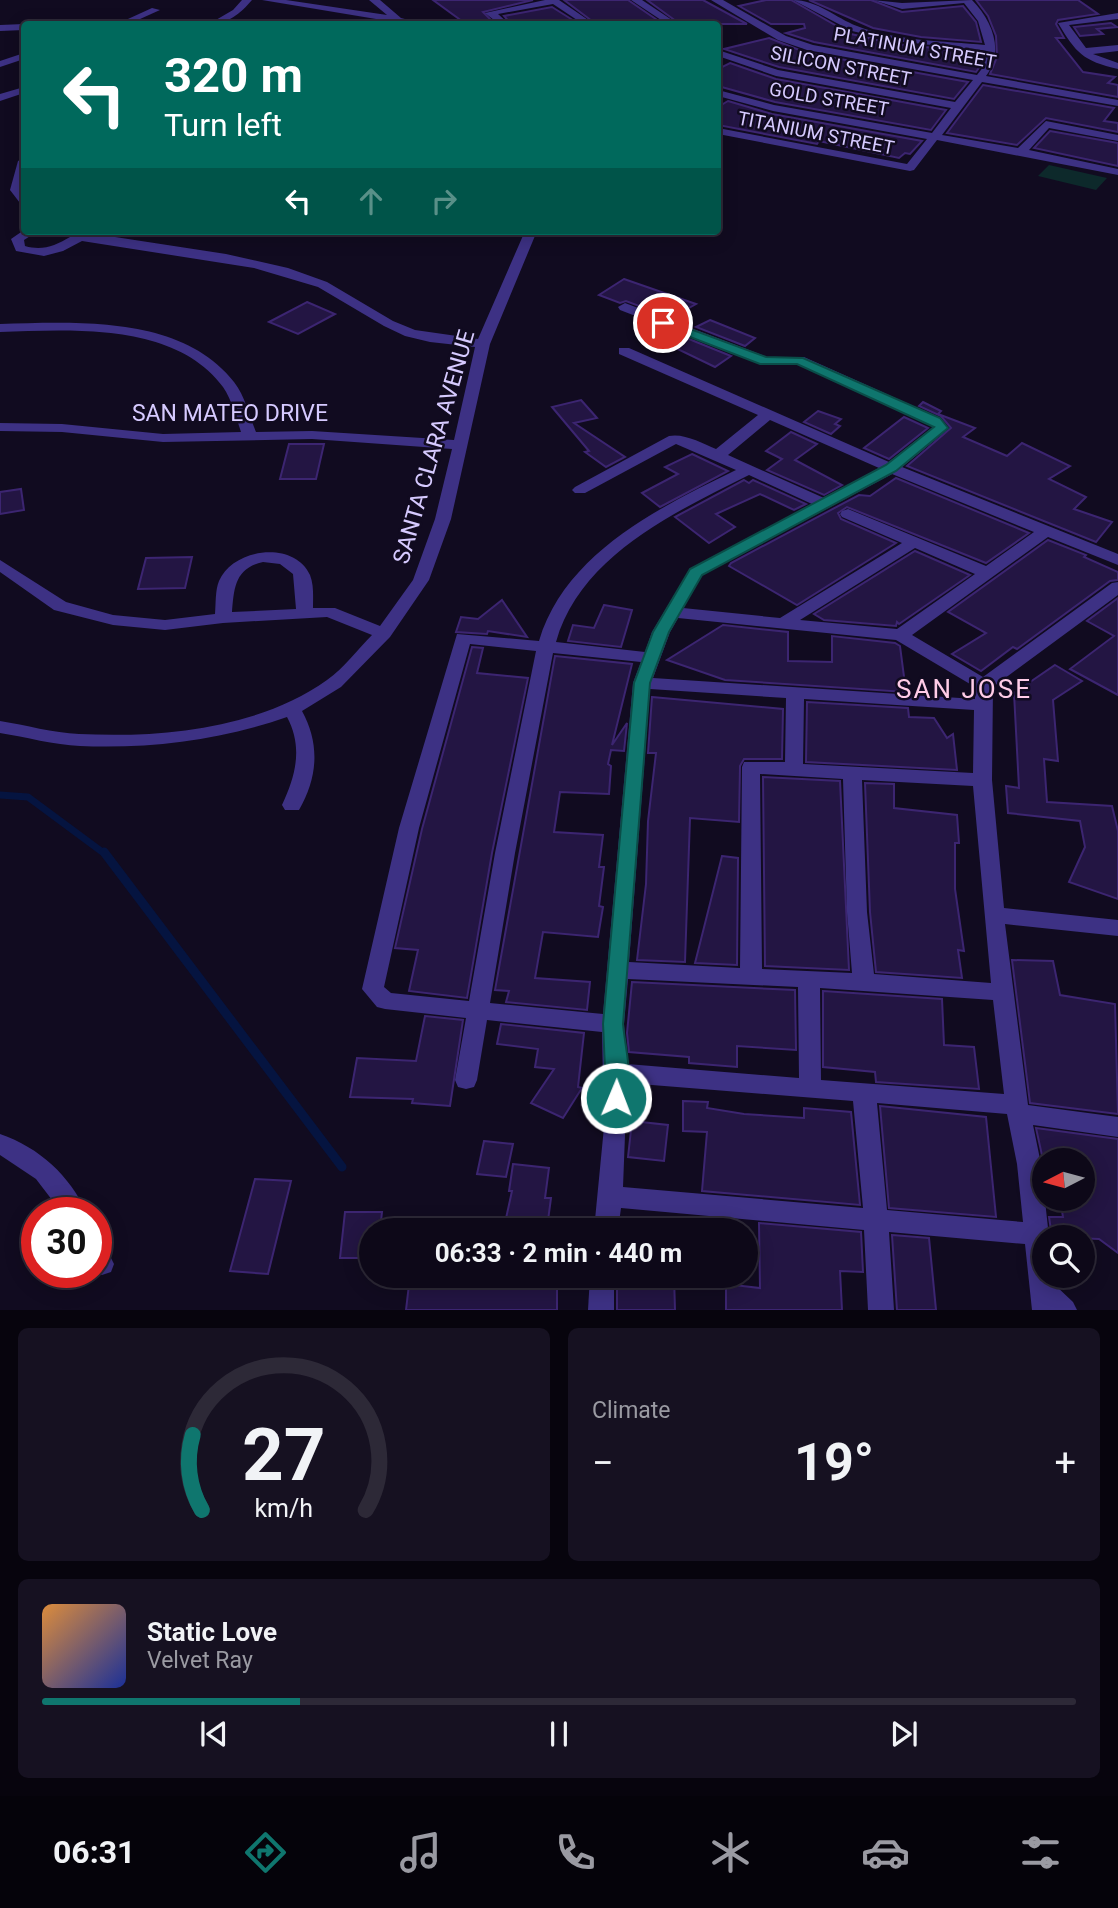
<!DOCTYPE html>
<html lang="en">
<head>
<meta charset="utf-8">
<style>
  :root { --surface:#0d0818; --page:#161121; --text:#f1f3f6; --muted:#9a9aa2; --line:#2d2937; --accent:#0f766e }
  body { margin:0; font-family:Roboto,sans-serif; background:var(--page); color:var(--text); height:100vh; display:flex; flex-direction:column; font-size:26px; white-space:nowrap }
  * { box-sizing:border-box; margin:0 }
  p { font-size:23px; color:var(--muted) }
  .icon { flex:none; width:38px; height:38px; fill:none; stroke:currentColor; stroke-width:2; stroke-linecap:round; stroke-linejoin:round }
  .map { position:relative; height:1310px; overflow:hidden }
  .sheet { display:flex; flex-direction:column; gap:18px; padding:18px; background:#07040d; flex:1 }
  .sheet>* { flex:none }
  .guide { position:absolute; left:21px; top:21px; width:700px; height:214px; border-radius:7px; box-shadow:0 4px 18px #0003,0 0 0 2px var(--line); background:#00695c; color:#fff; overflow:hidden }
  .needle { width:46px; rotate:264deg }
  .controls { position:absolute; left:1032px; top:1148px; display:grid; gap:14px }
  .controls a { display:grid; place-items:center; width:63px; height:63px; border-radius:50%; background:var(--surface); box-shadow:0 4px 18px #0003,0 0 0 2px var(--line); font-size:35px }
  .speed { position:absolute; left:21px; top:1197px; display:flex; gap:14px; font-size:35px; font-weight:700; text-align:center }
  .speed>* { display:grid; place-content:center; width:91px; height:91px; border-radius:50%; background:var(--surface); box-shadow:0 4px 18px #0003,0 0 0 2px var(--line); line-height:1 }
  .speed .limit { border:10px solid #d22; background:#fff; color:#111 }
  .pin { position:absolute; display:grid; place-items:center; width:60px; height:60px; color:#fff; margin:-30px; border:4px solid #fff; border-radius:50%; box-shadow:0 2px 7px #0007 }
  .me { position:absolute; width:77px; margin:-38px; rotate:1deg; stroke-linejoin:round; filter:drop-shadow(0 0 5px #0008) }
  .turn { display:flex; align-items:center; gap:24px; height:147px; padding:0 28px; font-size:32px }
  .turn .icon { width:91px; height:91px; stroke-width:2.5 }
  .turn b { display:block; font-size:49px; line-height:60px }
  .lanes { display:flex; align-items:center; height:66px; padding:0 28px; background:#0003; justify-content:center; gap:35px; direction:ltr }
  .lanes .off { opacity:.35 }
  .big { font-size:52px; font-weight:700; line-height:1.1 }
  .sheet .card { flex:1; display:flex; flex-direction:column; justify-content:center; gap:10px; min-width:0; padding:0 24px; border-radius:10px; background:var(--page) }
  .sheet .dial { align-items:center; gap:0 }
  .dial svg { height:182px; overflow:visible; fill:none; stroke:var(--line); stroke-width:7; stroke-linecap:round; text-anchor:middle }
  .dial text { fill:var(--text); stroke:none }
  .song { display:flex; align-items:center; gap:21px }
  .cover { width:84px; height:84px; border-radius:10px; background:linear-gradient(135deg,hsl(30 70% 55%),hsl(230 70% 35%)) }
  .played { height:7px; border-radius:4px; background:linear-gradient(90deg,var(--accent) 25%,var(--line) 25%) }
  .keys { display:flex; justify-content:space-around; direction:ltr }
  .heat { display:flex; justify-content:space-between; align-items:center; font-size:38px; direction:ltr }
  .sheet .tiles { flex:1; display:grid; gap:18px; grid-template-columns:1fr 1fr }
  .card:last-child { grid-column:span 2 }
  .trip { position:absolute; left:359px; top:1218px; width:399px; height:70px; border-radius:35px; background:var(--surface); box-shadow:0 4px 18px #0003,0 0 0 2px var(--line); font-weight:700; line-height:70px; text-align:center }
  .tabs { display:flex; height:112px; justify-content:space-around; align-items:center; background:#05030a; color:var(--muted) }
  .tabs .icon { width:49px; height:49px }
  .tabs .current { color:var(--accent) }
  .tabs b { font-size:32px; color:var(--text) }
  .map>svg:first-child { display:block }
  .green { fill:#0d292b }
  .lines { fill:none; stroke-linecap:round; stroke-linejoin:round }
  .stream-far1 { stroke:#051440; stroke-width:7 }
  .stream { stroke:#051440; stroke-width:9 }
  .building { fill:#231543; stroke:#3c2571; stroke-width:2 }
  .minor { fill:#3d3184; fill-rule:evenodd }
  .route { fill:#0f766e; stroke:#0a4d48; stroke-width:2 }
  .labels { text-anchor:middle; dominant-baseline:central; stroke-width:5; stroke-linejoin:round; paint-order:stroke }
  .far-street-label { font-size:19px; fill:#d6caff; stroke:#110b20 }
  .street-label { font-size:23px; fill:#d6caff; stroke:#110b20 }
  .quarter-label { font-size:26px; letter-spacing:2px; fill:#ffcce7; stroke:#110b20 }
</style>
</head>
<body>
<div class="map">
<svg width="1118" height="1310" viewBox="0 0 1118 1310">
  <rect width="100%" height="100%" fill="#110b20"/>
  <polygon class="green" points="1049,165 1107,178 1096,190 1038,176"/>
  <g class="lines">
    <polyline class="stream-far1" points="0,795 28,797 105,854"/>
    <polyline class="stream" points="104,852 342,1167"/>
  </g>
  <g class="building">
    <polygon points="433,0 533,0 483,12 495,24 466,24"/>
    <polygon points="564,0 628,0 663,24 596,24"/>
    <polygon points="647,0 703,0 747,24 680,24"/>
    <polygon points="766,0 791,0 851,34 895,44 983,53 981,65 976,72 814,42 786,33 805,28 804,24 771,24 739,6"/>
    <polygon points="809,0 871,0 902,12 963,6 976,22 981,42 921,37 873,28"/>
    <polygon points="976,0 1078,0 1098,14 1058,20 1056,24 1064,38 1056,38 1083,72 1115,77 1108,83 1118,85 1118,97 990,74 997,57 996,36 988,16"/>
    <polygon points="552,7 579,24 511,24 504,16"/>
    <polygon points="1111,23 1117,27 1097,29 1103,34 1080,36 1074,27"/>
    <polygon points="769,38 807,53 968,82 954,99 779,67 724,49"/>
    <polygon points="730,63 776,79 946,110 931,130 775,102 718,86 718,69"/>
    <polygon points="983,85 1114,108 1104,121 1118,123 1118,132 1046,118 1017,145 947,133"/>
    <polygon points="728,101 772,114 922,141 910,154 905,153 899,158 819,141 817,144 718,125 718,107"/>
    <polygon points="1050,131 1118,143 1118,166 1034,148"/>
    <polygon points="624,279 696,304 671,318 626,301 620,303 599,295"/>
    <polygon points="307,302 335,314 298,334 269,322"/>
    <polygon points="710,320 755,338 745,346 696,327"/>
    <polygon points="679,335 731,356 715,367 665,343"/>
    <polygon points="581,400 597,418 574,423 625,457 606,467 585,452 589,451 552,407"/>
    <polygon points="923,402 941,411 938,414 975,428 963,437 1007,456 1022,443 1070,466 1049,479 1086,497 1074,509 1112,522 1096,542 907,466 951,428 941,416 919,406"/>
    <polygon points="818,411 841,419 835,424 840,426 831,434 804,422"/>
    <polygon points="904,417 928,428 889,459 864,448"/>
    <polygon points="791,432 817,444 795,460 842,485 824,495 767,470 782,459 766,451"/>
    <polygon points="289,444 324,444 316,479 280,479"/>
    <polygon points="692,454 728,471 660,507 642,493 678,474 665,467"/>
    <polygon points="896,478 1029,533 986,563 847,507 838,513 841,519 896,543 797,605 729,566 731,563 859,495 870,496"/>
    <polygon points="744,480 749,483 753,480 806,504 794,510 760,494 716,514 735,527 709,543 675,517"/>
    <polygon points="21,489 24,510 0,514 0,492"/>
    <polygon points="1048,540 1086,555 1084,557 1118,572 1118,580 1110,581 1017,649 1013,647 981,671 952,654 986,633 948,612"/>
    <polygon points="915,551 970,575 899,624 897,622 896,626 824,620 814,614"/>
    <polygon points="192,557 185,588 138,589 146,558"/>
    <polygon points="1118,598 1118,695 1070,669 1114,636 1087,621"/>
    <polygon points="502,600 527,637 488,631 487,634 456,632 461,617 478,619"/>
    <polygon points="604,605 632,610 621,647 568,641 573,625 594,628"/>
    <polygon points="723,625 788,632 788,661 832,662 832,636 895,643 900,646 906,692 725,680 667,660"/>
    <polygon points="472,647 483,648 477,673 528,678 492,853 467,998 409,991 418,950 395,948 422,829"/>
    <polygon points="555,656 632,664 612,745 627,723 624,751 611,750 608,764 611,766 609,794 560,792 554,832 603,835 599,867 604,867 599,906 603,907 598,937 543,932 535,978 590,982 587,1010 506,1002 509,991 495,990"/>
    <polygon points="1055,665 1082,681 1053,700 1058,761 1044,759 1047,802 1112,806 1118,831 1118,899 1069,882 1085,847 1080,821 1008,813 1006,786 1019,788 1014,693"/>
    <polygon points="652,697 783,709 782,759 744,759 740,766 739,822 690,818 685,962 637,960 646,884 648,821 656,753 648,753"/>
    <polygon points="807,702 908,708 909,717 934,718 947,738 953,734 957,770 806,762"/>
    <polygon points="763,777 840,781 849,970 765,966"/>
    <polygon points="865,783 894,784 894,808 957,815 959,843 955,843 955,889 964,951 958,950 962,978 876,972 870,912"/>
    <polygon points="722,856 738,858 737,965 695,963"/>
    <polygon points="1012,960 1053,961 1060,995 1115,1004 1118,1114 1030,1103"/>
    <polygon points="632,982 795,990 796,1050 737,1046 737,1067 689,1063 689,1057 629,1052 627,1033"/>
    <polygon points="823,991 942,999 944,1045 974,1047 979,1089 876,1082 875,1072 823,1067"/>
    <polygon points="425,1016 463,1020 450,1106 412,1103 413,1099 350,1097 357,1058 416,1061"/>
    <polygon points="501,1024 584,1033 578,1087 582,1088 563,1118 531,1103 554,1069 535,1067 538,1049 497,1044"/>
    <polygon points="683,1101 708,1102 707,1108 744,1114 804,1118 804,1108 851,1112 860,1205 702,1191 707,1132 683,1131"/>
    <polygon points="880,1106 986,1117 996,1217 889,1208"/>
    <polygon points="632,1121 668,1125 664,1161 628,1157"/>
    <polygon points="1036,1128 1118,1139 1118,1253 1099,1239 1052,1237 1049,1217 1063,1217 1060,1199 1083,1199 1083,1160 1043,1160"/>
    <polygon points="484,1141 513,1144 506,1177 477,1174"/>
    <polygon points="513,1164 549,1168 545,1198 551,1198 547,1228 505,1223 512,1191 509,1191"/>
    <polygon points="255,1179 291,1181 268,1274 230,1271"/>
    <polygon points="345,1212 382,1212 380,1230 371,1230 371,1258 340,1258"/>
    <polygon points="759,1223 861,1232 863,1272 840,1271 842,1310 726,1310 726,1284 760,1288"/>
    <polygon points="892,1235 929,1238 936,1310 897,1310"/>
    <polygon points="410,1276 554,1276 553,1289 557,1289 557,1310 406,1310"/>
    <polygon points="617,1276 674,1276 675,1310 617,1310"/>
  </g>
  <g class="lines">
    <g class="minor">
      <path d="M242 0H252C240 14 228 24 209 24L233 10Z"/>
      <polygon points="262,0 286,0 387,15 369,0 380,0 401,18 424,24 406,24"/>
      <polygon points="545,0 559,0 594,24 583,24 553,4 498,14 509,24 499,24 485,13"/>
      <polygon points="631,0 642,0 678,24 667,24"/>
      <path d="M711 0H723L786 36 813 45 977 75 984 66 986 51 895 41 852 31 793 0C817 0 836 18 857 26 896 41 944 41 985 45L978 21 964 3 902 9 873 0 902 3 972 0C992 20 1005 52 986 76L1118 100V106L982 82 942 135 1018 148 1046 121 1118 135V141L1049 128 1029 150 1118 169V175L937 140 914 170 910 171 718 134V128L907 164 927 139 773 111 718 96V90L774 105 932 133 951 108 776 76 718 56V50L778 70 955 102 973 80 807 50 778 40Z"/>
      <polygon points="152,8 160,10 129,24 117,24"/>
      <path d="M1118 13V19L1069 25 1086 48 1118 45V51L1093 54 1118 63V69C1083 61 1076 53 1058 23Z"/>
      <polygon points="24,24 24,30 0,31 0,25"/>
      <polygon points="24,53 24,59 0,67 0,61"/>
      <polygon points="24,87 24,93 0,101 0,94"/>
      <polygon points="24,158 24,204 20,203 10,190 18,161"/>
      <path d="M24 230 38 231 24 240 25 246C42 251 55 246 70 237L60 231H76L226 254 288 268 327 282 393 321 415 330 478 339 525 231H537L490 344 451 519 429 580 390 637 341 687 302 711C320 744 318 777 299 810H285L282 805C296 775 303 747 287 717 221 740 150 749 80 746 54 745 26 737 0 733V721C26 725 53 733 79 734 162 738 258 729 327 680 344 668 358 649 372 635L327 617 223 623 165 630 113 625 54 610 0 572V560L66 602 113 615 165 620 215 614C216 603 215 591 219 581 233 548 294 540 310 575 314 585 313 597 313 608H335L380 626 413 580 435 519 452 449 312 439 163 442 62 432 0 431V423L62 424 163 434 241 432C236 417 232 400 223 387 175 322 71 330 0 332V324C76 322 182 315 234 382 245 396 249 415 256 432L312 431 454 440 475 347 430 342 405 336 384 326 318 287 254 268 82 241 63 251 44 256 16 251 11 239ZM263 562 280 564 293 574 296 609 232 612C234 588 235 568 263 562Z"/>
      <path d="M625 303 767 357H804L940 418 948 428 946 431 902 467 1118 554V565L1048 537 912 635 983 677 1112 583 1118 582V595L993 687 992 780 1004 908 1118 920V936L1005 924 1028 1105 1118 1117V1137L1033 1125 1041 1164 1049 1237H1045V1276H1054L1055 1285 1073 1302 1077 1310H1032L1025 1244 889 1232 894 1310H868L864 1230 621 1208 618 1230H594L604 1127 602 1032 487 1020 477 1080 474 1087 466 1089 458 1087 455 1080 466 1018 385 1009 377 1007 362 989 399 828 457 634 539 641C565 553 660 507 736 470L676 444 585 493H575L572 490 575 487 669 436C684 433 702 443 716 449L758 415 619 354V348H629L889 462 933 427 797 364H760L620 310 618 307ZM770 420 879 468 824 498 728 455ZM892 474 1034 532 986 566 848 509 842 511 840 514 842 517 902 543 780 618 683 608 702 575ZM749 475 812 504 690 569 652 632 645 652 556 642C580 556 675 512 749 475ZM915 548 975 574 897 629 800 620ZM678 618 896 640 975 687V699L653 678 670 632ZM470 644 536 651 495 853 469 1001 391 993 384 987 419 828ZM553 653 641 662 633 683 603 1014 490 1003 515 853ZM650 689 786 698 785 762H744L742 767 740 968 629 962ZM804 699 974 710 973 773 803 764ZM760 774 843 779 847 912 852 973 762 969ZM862 780 973 786 991 983 874 974 867 912ZM628 979 798 987 799 1078 627 1064 624 1024ZM820 988 993 1000 1004 1094 821 1080ZM627 1083 853 1101 863 1208 623 1187ZM877 1103 1007 1114 1017 1164 1023 1222 887 1210Z"/>
      <path d="M0 1134C40 1148 69 1175 87 1213H62L36 1179 0 1155Z"/>
      <polygon points="96,1243 105,1246 114,1264 111,1272 102,1275 94,1272 96,1272"/>
      <polygon points="590,1276 614,1276 614,1310 588,1310"/>
    </g>
  </g>
  <path class="route" d="M663 319 766 357 803 358 940 418 948 428 896 471 702 575 669 632 650 683 623 1024C625 1048 635 1082 624 1104L616 1106 609 1104C605 1095 604 1039 603 1024L634 683 653 632 690 569 886 465 934 427 797 364H760L659 325V320Z"/>
  <g class="labels">
    <g class="far-street-label">
      <text transform="translate(915 48) rotate(10)">PLATINUM STREET</text>
      <text transform="translate(841 66) rotate(11)">SILICON STREET</text>
      <text transform="translate(829 99) rotate(10)">GOLD STREET</text>
      <text transform="translate(816 133) rotate(11)">TITANIUM STREET</text>
    </g>
    <g class="street-label">
      <text x="230" y="413">SAN MATEO DRIVE</text>
      <text transform="translate(434 447) rotate(-74)">SANTA CLARA AVENUE</text>
    </g>
    <g class="quarter-label">
      <text x="964" y="689">SAN JOSE</text>
    </g>
  </g>
</svg>
<div class="controls">
<a><svg class="needle" viewBox="-14 -14 28 28"><path d="M0-13l5 13h-10z" fill="#e53935"/><path d="M0 13l5-13h-10z" fill="#9a9aa2"/></svg></a>
<a><svg class="icon" aria-label="search" viewBox="0 0 24 24"><circle cx="10" cy="10" r="6"/><path d="M15 15l6 6"/></svg></a>
</div>
<div class="speed"><div class="limit">30</div></div>
<div class="pin" style="left:663px;top:323px;background:#d93025"><svg class="icon" aria-label="arrive" viewBox="0 0 24 24"><path d="M6 21V4h12l-3 4 3 4H6"/></svg></div>
<svg class="me" style="left:616px;top:1098px" viewBox="-20 -20 40 40"><circle r="17" fill="#0f766e" stroke="#fff" stroke-width="3"/><path d="M0-11L8 9 0 5-8 9z" fill="#fff"/></svg>
<div class="trip">06:33 · 2 min · 440 m</div>
<div class="guide">
<div class="turn"><svg class="icon" aria-label="left" viewBox="0 0 24 24"><path d="M17 20v-9H6M10 6l-5 5 5 5"/></svg><div><b>320 m</b>Turn left</div></div>
<div class="lanes"><svg class="icon" aria-label="left" viewBox="0 0 24 24"><path d="M17 20v-9H6M10 6l-5 5 5 5"/></svg><svg class="icon off" aria-label="ahead" viewBox="0 0 24 24"><path d="M12 20V5M6 11l6-6 6 6"/></svg><svg class="icon off" aria-label="right" viewBox="0 0 24 24"><path d="M7 20v-9h11M14 6l5 5-5 5"/></svg></div>
</div>
</div>
<section class="sheet">
<div class="tiles">
<div class="card dial"><svg viewBox="0 0 100 80">
<path d="M14 69A42 42 0 1 1 86 69"/>
<path d="M14 69A42 42 0 0 1 10 36" stroke="#0f766e"/>
<text x="50" y="56" font-size="32" font-weight="700">27</text>
<text x="50" y="72" font-size="11">km/h</text>
</svg></div>
<div class="card"><p>Climate</p>
<div class="heat"><a>−</a><b class="big">19°</b><a>+</a></div>
</div>
<div class="card">
<div class="song"><i class="cover"></i><div><b>Static Love</b><p>Velvet Ray</p></div></div>
<div class="played"></div>
<div class="keys"><svg class="icon" aria-label="previous" viewBox="0 0 24 24"><path d="M18 5L8 12l10 7zM5 5v14"/></svg><svg class="icon" aria-label="pause" viewBox="0 0 24 24"><path d="M8 5v14M16 5v14"/></svg><svg class="icon" aria-label="next" viewBox="0 0 24 24"><path d="M6 5l10 7-10 7zM19 5v14"/></svg></div>
</div>
</div>
</section>
<nav class="tabs">
<b>06:31</b>
<svg class="icon current" aria-label="directions" viewBox="0 0 24 24"><path d="M12 3l9 9-9 9-9-9zM9 14v-3h6M13 9l2 2-2 2"/></svg>
<svg class="icon" aria-label="music" viewBox="0 0 24 24"><path d="M9 18V5l10-2v13"/><circle cx="6" cy="18" r="3"/><circle cx="16" cy="16" r="3"/></svg>
<svg class="icon" aria-label="phone" viewBox="0 0 24 24"><path d="M5 4h4l2 5-3 2q2 4 5 5l2-3 5 2v4C11 20 4 13 5 4z"/></svg>
<svg class="icon" aria-label="climate" viewBox="0 0 24 24"><path d="M12 3v18M4 7l16 10M4 17L20 7"/></svg>
<svg class="icon" aria-label="car" viewBox="0 0 24 24"><path d="M5 17H2v-5l4-1 3-4h7l3 4 3 1v5h-3M9 17h6M6 11h13"/><circle cx="7" cy="17" r="2"/><circle cx="17" cy="17" r="2"/></svg>
<svg class="icon" aria-label="filters" viewBox="0 0 24 24"><path d="M4 7h16M4 17h16"/><circle cx="9" cy="7" r="2"/><circle cx="15" cy="17" r="2"/></svg>
</nav>
</body>
</html>
